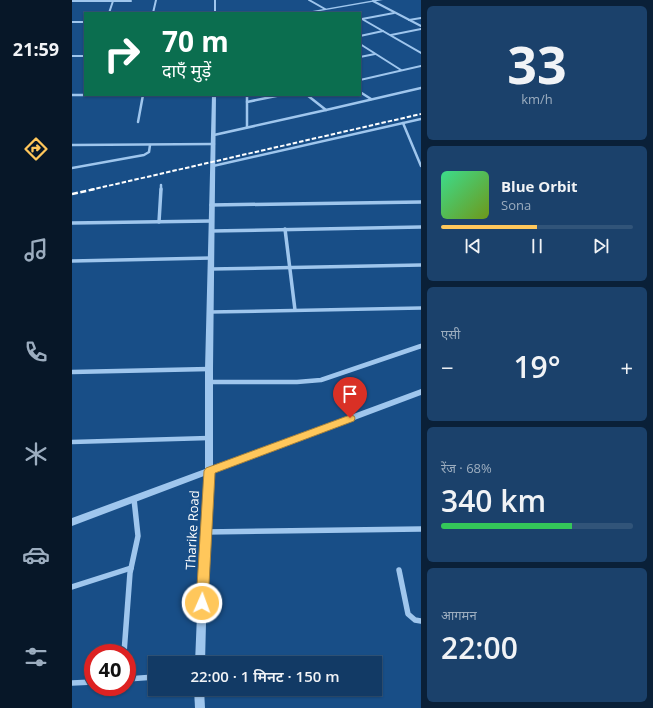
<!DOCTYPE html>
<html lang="hi">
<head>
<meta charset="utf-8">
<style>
  :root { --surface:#123a65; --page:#1b416b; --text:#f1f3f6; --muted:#9cadbf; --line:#315479; --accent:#ffc75b }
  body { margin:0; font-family:"Open Sans","Noto Sans Devanagari",sans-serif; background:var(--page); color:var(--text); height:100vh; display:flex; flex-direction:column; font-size:15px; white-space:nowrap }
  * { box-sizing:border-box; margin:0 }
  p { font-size:13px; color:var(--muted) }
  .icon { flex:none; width:22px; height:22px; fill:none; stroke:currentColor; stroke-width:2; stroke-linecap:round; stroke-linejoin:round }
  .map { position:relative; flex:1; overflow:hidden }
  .details { display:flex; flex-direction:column; gap:6px; padding:6px; background:#0a2038; width:232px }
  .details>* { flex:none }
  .top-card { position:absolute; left:12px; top:12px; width:277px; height:84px; border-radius:0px; box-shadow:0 1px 3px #0004,0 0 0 1px var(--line); background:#0b6e4f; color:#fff; overflow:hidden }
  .speed { position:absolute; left:12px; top:644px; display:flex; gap:8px; font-size:20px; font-weight:700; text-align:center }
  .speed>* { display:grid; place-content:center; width:52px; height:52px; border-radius:50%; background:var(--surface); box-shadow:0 1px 3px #0004,0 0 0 1px var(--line); line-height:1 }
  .speed .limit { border:6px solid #d22; background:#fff; color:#111 }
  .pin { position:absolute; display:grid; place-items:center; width:34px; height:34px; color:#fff; margin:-41px -17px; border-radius:50% 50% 50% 0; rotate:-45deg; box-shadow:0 0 4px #0007 }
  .pin .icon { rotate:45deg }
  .me { position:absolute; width:44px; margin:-22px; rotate:2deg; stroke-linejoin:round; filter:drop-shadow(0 0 3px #0008) }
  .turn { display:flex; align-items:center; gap:14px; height:84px; padding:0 12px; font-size:18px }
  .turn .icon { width:52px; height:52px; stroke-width:2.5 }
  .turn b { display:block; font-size:28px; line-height:34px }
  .big { font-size:30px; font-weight:600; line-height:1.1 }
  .details .widget { flex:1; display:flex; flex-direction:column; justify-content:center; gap:6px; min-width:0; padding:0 14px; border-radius:6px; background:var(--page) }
  .details .dial { align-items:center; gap:0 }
  .dial b { font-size:52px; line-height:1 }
  .song { display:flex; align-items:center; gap:12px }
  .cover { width:48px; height:48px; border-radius:6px; background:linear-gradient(135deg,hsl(150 70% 55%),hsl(80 70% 35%)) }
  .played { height:4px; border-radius:2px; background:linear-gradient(90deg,var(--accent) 50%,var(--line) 50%) }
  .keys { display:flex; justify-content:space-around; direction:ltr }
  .heat { display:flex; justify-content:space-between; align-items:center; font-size:22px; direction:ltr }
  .charge { height:6px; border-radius:3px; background:linear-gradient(90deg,#34c759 68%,var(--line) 0) }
  .trip { position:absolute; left:76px; top:656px; width:234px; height:40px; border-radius:0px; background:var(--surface); box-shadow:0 1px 3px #0004,0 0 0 1px var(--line); font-weight:600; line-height:40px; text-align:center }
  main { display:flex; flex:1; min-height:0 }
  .menu { display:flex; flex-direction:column; width:72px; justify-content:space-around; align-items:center; background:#071728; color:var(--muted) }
  .menu .icon { width:28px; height:28px }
  .menu .active { color:var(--accent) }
  .menu b { font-size:18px; color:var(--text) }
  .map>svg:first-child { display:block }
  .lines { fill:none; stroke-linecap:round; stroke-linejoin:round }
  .minor-far4 { stroke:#9fc6ed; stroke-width:2 }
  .minor-far3 { stroke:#9fc6ed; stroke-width:2.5 }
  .minor-far2 { stroke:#9fc6ed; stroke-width:3.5 }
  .minor-far1 { stroke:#9fc6ed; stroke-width:4.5 }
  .minor { stroke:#9fc6ed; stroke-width:5.5 }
  .tertiary { fill:#9fc6ed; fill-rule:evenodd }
  .rail-far1 { stroke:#fff; stroke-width:2; stroke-dasharray:4.5 2; stroke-linecap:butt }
  .rail { stroke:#fff; stroke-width:2.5; stroke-dasharray:6 2.5; stroke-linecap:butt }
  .route { fill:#ffc75b; stroke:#a6813b }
  .labels { text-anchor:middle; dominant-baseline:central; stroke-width:4; stroke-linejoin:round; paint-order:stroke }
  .near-street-label { font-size:13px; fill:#fff; stroke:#184e87 }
</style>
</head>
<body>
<main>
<nav class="menu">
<b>21:59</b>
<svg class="icon active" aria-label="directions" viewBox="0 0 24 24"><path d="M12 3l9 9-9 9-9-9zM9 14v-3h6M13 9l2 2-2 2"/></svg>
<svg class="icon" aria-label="music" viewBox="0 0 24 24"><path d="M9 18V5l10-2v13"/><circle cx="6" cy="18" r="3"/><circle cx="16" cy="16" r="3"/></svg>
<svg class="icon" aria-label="phone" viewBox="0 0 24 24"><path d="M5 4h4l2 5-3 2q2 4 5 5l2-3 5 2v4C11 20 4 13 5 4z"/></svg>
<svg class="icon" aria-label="climate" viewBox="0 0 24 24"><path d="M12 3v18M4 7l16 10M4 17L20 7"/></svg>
<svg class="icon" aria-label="car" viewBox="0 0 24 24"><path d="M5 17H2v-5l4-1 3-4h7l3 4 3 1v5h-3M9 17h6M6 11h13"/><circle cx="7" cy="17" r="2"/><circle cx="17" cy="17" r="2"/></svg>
<svg class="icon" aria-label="filters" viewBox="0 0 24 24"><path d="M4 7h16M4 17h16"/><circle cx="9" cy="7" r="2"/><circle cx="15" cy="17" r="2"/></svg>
</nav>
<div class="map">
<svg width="349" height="708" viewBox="0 0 349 708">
  <rect width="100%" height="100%" fill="#184e87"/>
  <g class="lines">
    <g class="minor-far4">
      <polyline points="143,0 143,13"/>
      <polyline points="237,0 253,9"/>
      <polyline points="0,1 59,1"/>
      <polyline points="301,1 349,26"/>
      <polyline points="37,13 41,1"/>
      <polyline points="81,13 84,0"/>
      <polyline points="322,13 290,19 349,53"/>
      <polyline points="337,20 349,18"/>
      <polyline points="0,22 13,22"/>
      <polyline points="319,35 349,29"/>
      <polyline points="288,36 311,31"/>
      <polyline points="288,44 329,70"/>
      <polyline points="0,56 13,56"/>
      <polyline points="288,57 303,54"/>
      <polyline points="288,80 349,66"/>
    </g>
    <g class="minor-far3">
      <polyline points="288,92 299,99"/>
      <polyline points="0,95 25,95"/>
      <polyline points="175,95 175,127"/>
      <polyline points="235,95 254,110 349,88"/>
      <polyline points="175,102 209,95"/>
      <polyline points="66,122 71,95"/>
      <polyline points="331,123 349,166"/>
      <polyline points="142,135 254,110"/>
      <polyline points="0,145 142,144"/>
      <polyline points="141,166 349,119"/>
      <polyline points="0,168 72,155 77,152 78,145"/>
      <polyline points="89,190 89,185"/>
    </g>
    <g class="minor-far2">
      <polyline points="139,205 349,202"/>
      <polyline points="87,222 89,189"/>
      <polyline points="0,223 139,221"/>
      <polyline points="213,229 223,310"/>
      <polyline points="139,231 349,227"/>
      <polyline points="0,261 139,258"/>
      <polyline points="139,269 349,265"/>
      <polyline points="138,312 349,308"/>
    </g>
    <g class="minor-far1">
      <polyline points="0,372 137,369"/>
      <polyline points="137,382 225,382 249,380 349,346"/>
      <polyline points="0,442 137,438"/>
    </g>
    <g class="minor">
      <polyline points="133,532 349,529"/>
      <polyline points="327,570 336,614 343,620 349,621"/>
      <polyline points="0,587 59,568"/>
      <polyline points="52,653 58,573 66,536 62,499"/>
      <polyline points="55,679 83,677"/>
      <polyline points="0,683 21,682"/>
    </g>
    <g class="tertiary">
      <polygon points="303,0 311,0 237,13 229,13"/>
      <polygon points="140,95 144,95 141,369 141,466 349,389 349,395 141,473 136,542 133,663 123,663 128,542 132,476 0,526 0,518 133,469 133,369"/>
      <polygon points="122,689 132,689 133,708 123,708"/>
    </g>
    <polyline class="rail-far1" points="18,190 349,114"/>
    <polyline class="rail" points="0,194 23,189"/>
  </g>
  <polygon class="route" points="278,415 282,416 283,418 282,421 143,473 136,603 134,607 130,609 125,607 124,603 132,471 134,468"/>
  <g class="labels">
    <g class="near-street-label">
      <text transform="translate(120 530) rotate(-87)">Tharike Road</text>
    </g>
  </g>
</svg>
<div class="speed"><div class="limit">40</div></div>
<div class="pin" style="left:278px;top:418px;background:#d93025"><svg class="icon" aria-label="arrive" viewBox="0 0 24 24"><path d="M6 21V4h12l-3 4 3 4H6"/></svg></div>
<svg class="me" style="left:130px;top:603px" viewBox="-20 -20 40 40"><circle r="17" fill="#ffc75b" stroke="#fff" stroke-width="3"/><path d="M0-11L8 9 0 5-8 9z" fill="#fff"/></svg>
<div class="trip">22:00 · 1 मिनट · 150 m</div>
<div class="top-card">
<div class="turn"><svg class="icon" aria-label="right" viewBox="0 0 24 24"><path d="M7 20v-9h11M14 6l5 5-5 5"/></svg><div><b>70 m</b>दाएँ मुड़ें</div></div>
</div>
</div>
<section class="details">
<div class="widget dial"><b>33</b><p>km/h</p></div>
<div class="widget">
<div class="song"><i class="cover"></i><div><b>Blue Orbit</b><p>Sona</p></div></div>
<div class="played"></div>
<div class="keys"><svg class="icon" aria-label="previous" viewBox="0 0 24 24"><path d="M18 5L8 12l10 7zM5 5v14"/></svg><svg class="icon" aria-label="pause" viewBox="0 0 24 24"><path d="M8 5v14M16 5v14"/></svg><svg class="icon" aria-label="next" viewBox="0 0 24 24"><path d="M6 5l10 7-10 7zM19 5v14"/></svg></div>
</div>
<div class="widget"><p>एसी</p>
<div class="heat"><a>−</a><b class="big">19°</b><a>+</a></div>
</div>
<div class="widget"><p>रेंज · 68%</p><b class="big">340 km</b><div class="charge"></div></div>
<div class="widget"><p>आगमन</p><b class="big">22:00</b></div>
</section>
</main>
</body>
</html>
